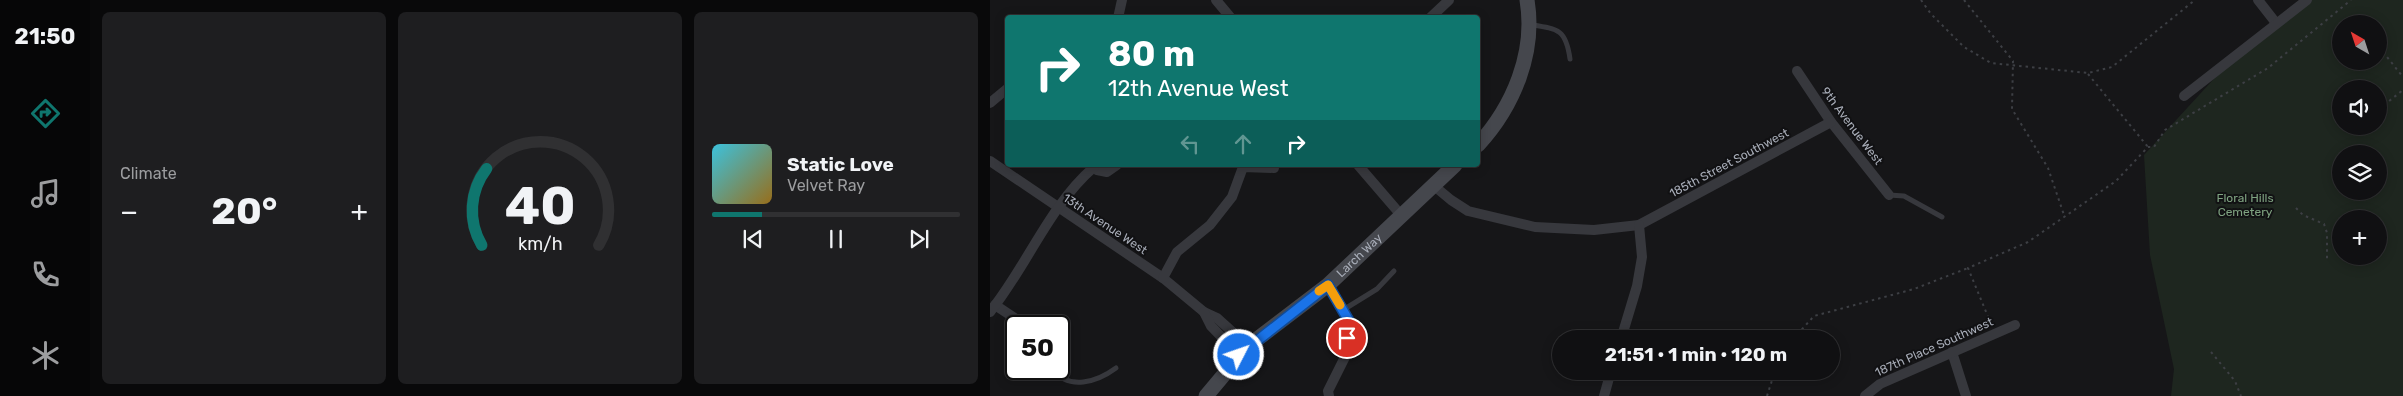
<!DOCTYPE html>
<html lang="en">
<head>
<meta charset="utf-8">
<style>
  :root { --surface:#101012; --page:#1e1e20; --text:#f1f3f6; --muted:#9c9d9f; --line:#303032; --accent:#0f766e }
  body { margin:0; font-family:Rubik,sans-serif; background:var(--page); color:var(--text); height:100vh; display:flex; flex-direction:column; font-size:19px; white-space:nowrap }
  * { box-sizing:border-box; margin:0 }
  p { font-size:16px; color:var(--muted) }
  .icon { flex:none; width:28px; height:28px; fill:none; stroke:currentColor; stroke-width:2; stroke-linecap:round; stroke-linejoin:round }
  .map { position:relative; flex:1; overflow:hidden }
  .side { display:flex; flex-direction:column; gap:12px; padding:12px; background:#09090a; width:900px }
  .side>* { flex:none }
  .top-card { position:absolute; left:15px; top:15px; width:475px; height:152px; border-radius:5px; box-shadow:0 2px 12px #0003,0 0 0 1px var(--line); background:#0f766e; color:#fff; overflow:hidden }
  .needle { width:32px; rotate:321deg }
  .controls { position:absolute; left:1342px; top:15px; display:grid; gap:10px }
  .controls a { display:grid; place-items:center; width:55px; height:55px; border-radius:50%; background:var(--surface); box-shadow:0 2px 12px #0003,0 0 0 1px var(--line); font-size:25px }
  .speed { position:absolute; left:15px; top:315px; display:flex; gap:10px; font-size:25px; font-weight:700; text-align:center }
  .speed>* { display:grid; place-content:center; width:65px; height:65px; border-radius:50%; background:var(--surface); box-shadow:0 2px 12px #0003,0 0 0 1px var(--line); line-height:1 }
  .speed .limit { border:2px solid #111; border-radius:8px; background:#fff; color:#111 }
  .pin { position:absolute; display:grid; place-items:center; width:42px; height:42px; color:#fff; margin:-21px; border:2px solid #fff; border-radius:50%; box-shadow:0 1px 5px #0007 }
  .me { position:absolute; width:55px; margin:-28px; rotate:49deg; stroke-linejoin:round; filter:drop-shadow(0 0 4px #0008) }
  .turn { display:flex; align-items:center; gap:18px; height:105px; padding:0 20px; font-size:22px }
  .turn .icon { width:65px; height:65px; stroke-width:2.5 }
  .turn b { display:block; font-size:35px; line-height:42px }
  .lanes { display:flex; align-items:center; height:48px; padding:0 20px; background:#0003; justify-content:center; gap:25px; direction:ltr }
  .lanes .off { opacity:.35 }
  .big { font-size:38px; font-weight:700; line-height:1.1 }
  .side .card { flex:1; display:flex; flex-direction:column; justify-content:center; gap:8px; min-width:0; padding:0 18px; border-radius:8px; background:var(--page) }
  .side .dial { align-items:center; gap:0 }
  .dial svg { height:130px; overflow:visible; fill:none; stroke:var(--line); stroke-width:7; stroke-linecap:round; text-anchor:middle }
  .dial text { fill:var(--text); stroke:none }
  .song { display:flex; align-items:center; gap:15px }
  .cover { width:60px; height:60px; border-radius:8px; background:linear-gradient(135deg,hsl(190 70% 55%),hsl(40 70% 35%)) }
  .played { height:5px; border-radius:2px; background:linear-gradient(90deg,var(--accent) 20%,var(--line) 20%) }
  .keys { display:flex; justify-content:space-around; direction:ltr }
  .heat { display:flex; justify-content:space-between; align-items:center; font-size:28px; direction:ltr }
  .side .tiles { flex:1; display:grid; gap:12px; grid-template-columns:repeat(3,1fr) }
  .trip { position:absolute; left:562px; top:330px; width:288px; height:50px; border-radius:25px; background:var(--surface); box-shadow:0 2px 12px #0003,0 0 0 1px var(--line); font-weight:700; line-height:50px; text-align:center }
  main { display:flex; flex:1; min-height:0 }
  .menu { display:flex; flex-direction:column; width:90px; justify-content:space-around; align-items:center; background:#060607; color:var(--muted) }
  .menu .icon { width:35px; height:35px }
  .menu .selected { color:var(--accent) }
  .menu b { font-size:22px; color:var(--text) }
  .map>svg:first-child { display:block }
  .green { fill:#1e261f; fill-rule:evenodd }
  .lines { fill:none; stroke-linecap:round; stroke-linejoin:round }
  .path { stroke:#3d3f44; stroke-width:2; stroke-dasharray:2.5 4; stroke-linecap:butt }
  .service { stroke:#37383d; stroke-width:5 }
  .minor { stroke:#37383d; stroke-width:10 }
  .secondary { stroke:#45474d; stroke-width:15 }
  .route-casing { stroke:#114b97; stroke-width:12 }
  .route { stroke:#1a73e8; stroke-width:9 }
  .slow { stroke:#f59e0b; stroke-width:9 }
  .labels { text-anchor:middle; dominant-baseline:central; stroke-width:4; stroke-linejoin:round; paint-order:stroke }
  .street-label { font-size:12px; fill:#a8adb8; stroke:#111113 }
  .park-label { font-size:12px; fill:#7fa381; stroke:#111113 }
</style>
</head>
<body>
<main>
<nav class="menu">
<b>21:50</b>
<svg class="icon selected" aria-label="directions" viewBox="0 0 24 24"><path d="M12 3l9 9-9 9-9-9zM9 14v-3h6M13 9l2 2-2 2"/></svg>
<svg class="icon" aria-label="music" viewBox="0 0 24 24"><path d="M9 18V5l10-2v13"/><circle cx="6" cy="18" r="3"/><circle cx="16" cy="16" r="3"/></svg>
<svg class="icon" aria-label="phone" viewBox="0 0 24 24"><path d="M5 4h4l2 5-3 2q2 4 5 5l2-3 5 2v4C11 20 4 13 5 4z"/></svg>
<svg class="icon" aria-label="climate" viewBox="0 0 24 24"><path d="M12 3v18M4 7l16 10M4 17L20 7"/></svg>
</nav>
<section class="side">
<div class="tiles">
<div class="card"><p>Climate</p>
<div class="heat"><a>−</a><b class="big">20°</b><a>+</a></div>
</div>
<div class="card dial"><svg viewBox="0 0 100 80">
<path d="M14 69A42 42 0 1 1 86 69"/>
<path d="M14 69A42 42 0 0 1 17 22" stroke="#0f766e"/>
<text x="50" y="56" font-size="32" font-weight="700">40</text>
<text x="50" y="72" font-size="11">km/h</text>
</svg></div>
<div class="card">
<div class="song"><i class="cover"></i><div><b>Static Love</b><p>Velvet Ray</p></div></div>
<div class="played"></div>
<div class="keys"><svg class="icon" aria-label="previous" viewBox="0 0 24 24"><path d="M18 5L8 12l10 7zM5 5v14"/></svg><svg class="icon" aria-label="pause" viewBox="0 0 24 24"><path d="M8 5v14M16 5v14"/></svg><svg class="icon" aria-label="next" viewBox="0 0 24 24"><path d="M6 5l10 7-10 7zM19 5v14"/></svg></div>
</div>
</div>
</section>
<div class="map">
<svg width="1413" height="396" viewBox="0 0 1413 396">
  <rect width="100%" height="100%" fill="#161618"/>
  <path class="green" d="M1317 0H1413V396H1181L1184 369 1160 255 1154 155 1243 58ZM1351 24H1389V61H1351ZM1351 89H1389V126H1351ZM1351 154H1389V191H1351ZM1351 219H1389V256H1351Z"/>
  <g class="lines">
    <g class="path">
      <polyline points="931,0 941,14 974,47 1001,63 1098,73 1122,67 1205,0"/>
      <polyline points="974,0 1023,61 1022,109 1058,168 1074,215"/>
      <polyline points="1368,22 1370,24"/>
      <polyline points="1389,47 1413,77"/>
      <polyline points="1098,74 1158,147"/>
      <polyline points="1389,109 1413,90"/>
      <polyline points="1360,132 1367,126"/>
      <polyline points="1306,208 1313,215 1334,224 1337,233 1337,261"/>
      <polyline points="1344,229 1349,226"/>
      <polyline points="1001,324 978,268 1038,242 1126,181 1158,147 1164,147 1175,130 1278,68 1361,0"/>
      <polyline points="803,339 824,316 924,289 978,268"/>
      <polyline points="1221,352 1245,381 1251,396"/>
      <polyline points="777,396 785,371"/>
    </g>
    <g class="service">
      <path d="M542 25C569 29 576 30 580 59"/>
      <polyline points="899,195 914,196 952,217"/>
      <polyline points="353,310 387,289 404,271"/>
      <path d="M62 369C79 391 107 382 126 368"/>
    </g>
    <g class="minor">
      <polyline points="226,0 241,18"/>
      <polyline points="1268,0 1286,23"/>
      <polyline points="128,18 132,0"/>
      <polyline points="440,18 459,0"/>
      <polyline points="807,71 841,122 899,195"/>
      <polyline points="1194,96 1317,0"/>
      <polyline points="0,103 18,88"/>
      <polyline points="0,161 173,278 214,312 227,318 258,346"/>
      <polyline points="102,165 107,170 117,172 127,165"/>
      <polyline points="368,165 411,215"/>
      <polyline points="443,185 461,200 478,211 545,227 604,230 649,225 841,122"/>
      <polyline points="173,278 187,252 220,225 242,197 253,167 284,168"/>
      <polyline points="338,285 359,321 356,355 338,391 339,396"/>
      <polyline points="5,305 32,323 32,326"/>
      <path d="M0 312C37 266 59 206 104 167"/>
      <polyline points="214,312 221,326 249,355"/>
      <polyline points="631,339 647,286 652,257 649,225"/>
      <polyline points="962,352 976,396"/>
      <polyline points="614,396 621,371"/>
      <polyline points="875,396 890,384 1025,325"/>
    </g>
    <g class="secondary">
      <path d="M488 145C523 107 546 53 537 0"/>
      <path id="s1" d="M216 396 258 346 338 285 465 165"/>
    </g>
  </g>
  <g class="lines">
    <g class="route-casing">
      <polyline id="route" points="249,355 338,285 359,321 357,338"/>
    </g>
    <use href="#route" class="route"/>
    <polyline class="slow" points="329,291 338,285 350,305"/>
  </g>
  <g class="labels">
    <g class="street-label">
      <text transform="translate(862 126) rotate(53)">9th Avenue West</text>
      <text transform="translate(739 163) rotate(-28)">185th Street Southwest</text>
      <text transform="translate(115 224) rotate(34)">13th Avenue West</text>
      <text stroke="none"><textPath href="#s1" startOffset="209">Larch Way</textPath></text>
      <text transform="translate(944 347) rotate(-24)">187th Place Southwest</text>
    </g>
    <g class="park-label">
      <text x="1255" y="198">Floral Hills<tspan x="1255" dy="14">Cemetery</tspan></text>
    </g>
  </g>
</svg>
<div class="controls">
<a><svg class="needle" viewBox="-14 -14 28 28"><path d="M0-13l5 13h-10z" fill="#e53935"/><path d="M0 13l5-13h-10z" fill="#9c9d9f"/></svg></a>
<a><svg class="icon" aria-label="sound" viewBox="0 0 24 24"><path d="M4 9h4l5-4v14l-5-4H4zM17 9q2 3 0 6"/></svg></a>
<a><svg class="icon" aria-label="layers" viewBox="0 0 24 24"><path d="M12 4l9 5-9 5-9-5zM3 14l9 5 9-5"/></svg></a>
<a>+</a>
</div>
<div class="speed"><div class="limit">50</div></div>
<div class="pin" style="left:357px;top:338px;background:#d93025"><svg class="icon" aria-label="arrive" viewBox="0 0 24 24"><path d="M6 21V4h12l-3 4 3 4H6"/></svg></div>
<svg class="me" style="left:249px;top:355px" viewBox="-20 -20 40 40"><circle r="17" fill="#1a73e8" stroke="#fff" stroke-width="3"/><path d="M0-11L8 9 0 5-8 9z" fill="#fff"/></svg>
<div class="trip">21:51 · 1 min · 120 m</div>
<div class="top-card">
<div class="turn"><svg class="icon" aria-label="right" viewBox="0 0 24 24"><path d="M7 20v-9h11M14 6l5 5-5 5"/></svg><div><b>80 m</b>12th Avenue West</div></div>
<div class="lanes"><svg class="icon off" aria-label="left" viewBox="0 0 24 24"><path d="M17 20v-9H6M10 6l-5 5 5 5"/></svg><svg class="icon off" aria-label="ahead" viewBox="0 0 24 24"><path d="M12 20V5M6 11l6-6 6 6"/></svg><svg class="icon" aria-label="right" viewBox="0 0 24 24"><path d="M7 20v-9h11M14 6l5 5-5 5"/></svg></div>
</div>
</div>
</main>
</body>
</html>
